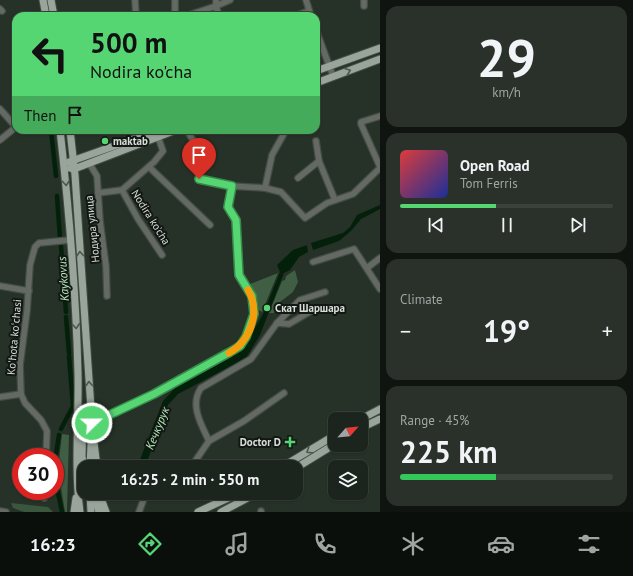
<!DOCTYPE html>
<html lang="en">
<head>
<meta charset="utf-8">
<style>
  :root { --surface:#1c251d; --page:#29312a; --text:#f1f3f6; --muted:#a0a5a4; --line:#3a423b; --accent:#55d672 }
  body { margin:0; font-family:"PT Sans",sans-serif; background:var(--page); color:var(--text); height:100vh; display:flex; flex-direction:column; font-size:15px; white-space:nowrap }
  * { box-sizing:border-box; margin:0 }
  p { font-size:13px; color:var(--muted) }
  .icon { flex:none; width:22px; height:22px; fill:none; stroke:currentColor; stroke-width:2; stroke-linecap:round; stroke-linejoin:round }
  .map { position:relative; flex:1; overflow:hidden }
  .sheet { display:flex; flex-direction:column; gap:6px; padding:6px; background:#0f1410; width:253px }
  .sheet>* { flex:none }
  .guide { position:absolute; left:12px; top:12px; width:308px; height:122px; border-radius:12px; box-shadow:0 1px 3px #0004,0 0 0 1px var(--line); background:#55d672; color:#111; overflow:hidden }
  .needle { width:26px; rotate:63deg }
  .buttons { position:absolute; left:328px; top:412px; display:grid; gap:8px }
  .buttons a { display:grid; place-items:center; width:40px; height:40px; border-radius:8px; background:var(--surface); box-shadow:0 1px 3px #0004,0 0 0 1px var(--line); font-size:20px }
  .speed { position:absolute; left:12px; top:448px; display:flex; gap:8px; font-size:20px; font-weight:700; text-align:center }
  .speed>* { display:grid; place-content:center; width:52px; height:52px; border-radius:50%; background:var(--surface); box-shadow:0 1px 3px #0004,0 0 0 1px var(--line); line-height:1 }
  .speed .limit { border:6px solid #d22; background:#fff; color:#111 }
  .pin { position:absolute; display:grid; place-items:center; width:34px; height:34px; color:#fff; margin:-41px -17px; border-radius:50% 50% 50% 0; rotate:-45deg; box-shadow:0 0 4px #0007 }
  .pin .icon { rotate:45deg }
  .me { position:absolute; width:44px; margin:-22px; rotate:68deg; stroke-linejoin:round; filter:drop-shadow(0 0 3px #0008) }
  .turn { display:flex; align-items:center; gap:14px; height:84px; padding:0 12px; font-size:18px }
  .turn .icon { width:52px; height:52px; stroke-width:2.5 }
  .turn b { display:block; font-size:28px; line-height:34px }
  .then { display:flex; align-items:center; height:38px; padding:0 12px; background:#0003; gap:8px; font-size:15px }
  .big { font-size:30px; font-weight:700; line-height:1.1 }
  .sheet .tile { flex:1; display:flex; flex-direction:column; justify-content:center; gap:6px; min-width:0; padding:0 14px; border-radius:12px; background:var(--page) }
  .sheet .dial { align-items:center; gap:0 }
  .dial b { font-size:52px; line-height:1 }
  .song { display:flex; align-items:center; gap:12px }
  .cover { width:48px; height:48px; border-radius:6px; background:linear-gradient(135deg,hsl(0 70% 55%),hsl(230 70% 35%)) }
  .played { height:4px; border-radius:2px; background:linear-gradient(90deg,var(--accent) 45%,var(--line) 45%) }
  .keys { display:flex; justify-content:space-around; direction:ltr }
  .heat { display:flex; justify-content:space-between; align-items:center; font-size:22px; direction:ltr }
  .charge { height:6px; border-radius:3px; background:linear-gradient(90deg,#34c759 45%,var(--line) 0) }
  .trip { position:absolute; left:77px; top:460px; width:226px; height:40px; border-radius:12px; background:var(--surface); box-shadow:0 1px 3px #0004,0 0 0 1px var(--line); font-weight:700; line-height:40px; text-align:center }
  .tabs { display:flex; height:64px; justify-content:space-around; align-items:center; background:#0b0f0c; color:var(--muted) }
  .tabs .icon { width:28px; height:28px }
  .tabs .active { color:var(--accent) }
  .tabs b { font-size:18px; color:var(--text) }
  main { display:flex; flex:1; min-height:0 }
  .map>svg:first-child { display:block }
  .green { fill:#3a563d }
  .forest { fill:#3f5e43 }
  .water { fill:#03210a }
  .lines { fill:none; stroke-linecap:round; stroke-linejoin:round }
  .canal { stroke:#03210a; stroke-width:4.5 }
  .minor-casing { stroke:#424d43; stroke-width:8 }
  .major-casing { stroke:#424d43; stroke-width:9 }
  .minor { stroke:#646964; stroke-width:5.5 }
  .major { stroke:#99a49a; stroke-width:7 }
  .oneway { stroke:#4f5650 }
  .route-casing { stroke:#378b4a; stroke-width:10 }
  .route { stroke:#55d672; stroke-width:7 }
  .slow { stroke:#f59e0b; stroke-width:7 }
  .poi-dot { fill:#55d672; stroke:#121713; stroke-width:1.5 }
  .labels { text-anchor:middle; dominant-baseline:central; stroke-width:4; stroke-linejoin:round; paint-order:stroke }
  .poi-label { font-size:11px; font-weight:bold; fill:#d7ded7; stroke:#121713; text-anchor:start }
  .street-label { font-size:11px; fill:#d7ded7; stroke:#121713 }
  .water-label { font-size:12px; font-style:italic; fill:#b1e8b8; stroke:#121713 }
</style>
</head>
<body>
<main>
<div class="map">
<svg width="380" height="512" viewBox="0 0 380 512">
  <rect width="100%" height="100%" fill="#263127"/>
  <polygon class="green" points="11,503 48,507 53,512 24,512 13,508"/>
  <g class="forest">
    <polygon points="295,270 298,282 293,292 276,305 274,313 269,313 282,281 285,280 286,276"/>
    <polygon points="278,273 262,312 255,308 250,284"/>
    <polygon points="62,434 69,435 67,512 65,512 58,469"/>
  </g>
  <g class="water">
    <polygon points="380,205 380,209 361,219 351,231 339,241 313,250 311,243 343,233 350,227 357,215"/>
    <polygon points="307,245 308,252 299,257 290,270 284,273 260,335 246,358 178,394 168,405 145,467 137,467 163,401 176,387 242,351 263,314 280,272 277,265 293,250"/>
  </g>
  <g class="lines">
    <g class="canal">
      <polyline points="51,130 56,176"/>
      <polyline points="57,196 60,238"/>
      <polyline points="61,246 66,312"/>
      <polyline points="66,317 69,353"/>
      <polyline points="61,429 73,406 69,356"/>
      <polyline points="55,461 59,435"/>
      <polyline points="55,478 62,512"/>
    </g>
    <g class="minor-casing">
      <g id="minor">
        <polyline points="135,0 136,16"/>
        <polyline points="175,0 175,13 177,16"/>
        <polyline points="216,0 216,6 230,0"/>
        <polyline points="306,0 311,16"/>
        <polyline points="364,0 364,6"/>
        <polyline points="0,9 2,11"/>
        <polyline points="186,16 216,6 219,16"/>
        <polyline points="295,16 309,11"/>
        <polyline points="316,30 333,76"/>
        <polyline points="0,109 16,127"/>
        <polyline points="380,116 361,122 361,124 380,167"/>
        <polyline points="187,130 195,144 200,161 199,180 231,186 265,188 281,192 305,218 327,203 353,194 380,168"/>
        <polyline points="0,140 16,127"/>
        <polyline points="316,141 319,161"/>
        <polyline points="89,163 97,176 100,221 106,266 107,296"/>
        <polyline points="149,167 210,225"/>
        <polyline points="298,178 319,161 335,200"/>
        <polyline points="265,188 272,155 286,130"/>
        <polyline points="122,190 138,219 162,255"/>
        <polyline points="98,193 122,190 154,162 163,151 158,137"/>
        <polyline points="313,262 354,249 380,289"/>
        <polyline points="367,268 380,258"/>
        <polyline points="0,286 29,291"/>
        <polyline points="277,323 289,324 311,311"/>
        <polyline points="0,397 21,394"/>
        <polyline points="92,423 154,394 231,352 240,346 246,337 254,314 252,297 239,275 236,220 228,207 231,186"/>
        <path d="M209 441C202 426 189 405 201 388L251 359 277 323 300 300 325 292"/>
        <polyline points="46,457 47,431 41,420 25,403 21,394 20,365 27,311 30,265 35,247 39,243 70,240"/>
        <polyline points="157,467 164,465 171,467"/>
        <polyline points="191,467 209,441 244,421 284,393"/>
        <polyline points="44,498 44,491"/>
        <polyline points="0,511 6,512"/>
        <polyline points="139,512 146,493"/>
        <polyline points="261,512 261,511"/>
      </g>
    </g>
    <g class="major-casing">
      <g id="major">
        <polyline points="43,0 46,16"/>
        <polyline points="51,0 54,16"/>
        <polyline points="316,71 380,48"/>
        <polyline points="316,83 380,59"/>
        <path d="M60 130C69 210 76 292 78 373 79 419 74 466 80 512"/>
        <polyline points="70,130 75,175 92,423 90,467"/>
        <polyline points="69,162 159,130"/>
        <polyline points="70,168 74,169 176,130"/>
        <polyline points="83,412 82,457 85,467"/>
        <polyline points="361,419 380,409"/>
        <polyline points="361,428 380,419"/>
        <polyline points="94,443 97,467"/>
        <polyline points="282,467 335,435"/>
        <polyline points="296,468 335,444"/>
        <polyline points="90,493 91,512"/>
        <polyline points="93,493 99,512"/>
        <polyline points="99,493 106,512"/>
        <polyline points="74,512 76,498"/>
        <polyline points="198,512 239,493"/>
        <polyline points="221,512 257,493"/>
      </g>
    </g>
    <use href="#minor" class="minor"/>
    <use href="#major" class="major"/>
  </g>
  <defs><path id="oneway-chevron" d="M-2-3.5L2.5 0L-2 3.5" fill="none" stroke-width="1.6" stroke-linecap="round" stroke-linejoin="round"/></defs>
  <g class="oneway">
    <use href="#oneway-chevron" transform="translate(348 71) rotate(-20)"/>
    <use href="#oneway-chevron" transform="translate(66 183) rotate(86)"/>
    <use href="#oneway-chevron" transform="translate(80 254) rotate(-94)"/>
    <use href="#oneway-chevron" transform="translate(76 326) rotate(86)"/>
    <use href="#oneway-chevron" transform="translate(89 384) rotate(-94)"/>
    <use href="#oneway-chevron" transform="translate(309 451) rotate(148)"/>
  </g>
  <g class="lines">
    <g class="route-casing">
      <polyline id="route" points="92,423 154,394 230,352 240,346 246,337 254,314 252,296 239,275 236,220 228,207 232,186 199,179"/>
    </g>
    <use href="#route" class="route"/>
    <path class="slow" d="M229 353C251 340 261 312 248 290"/>
  </g>
  <g class="poi-dot">
    <circle cx="105" cy="141" r="4"/>
    <circle cx="267" cy="308" r="4"/>
    <path d="M288 436h4v4h4v4h-4v4h-4v-4h-4v-4h4z"/>
  </g>
  <g class="labels">
    <g class="poi-label">
      <text x="113" y="141">maktab</text>
      <text x="275" y="308">Скат Шаршара</text>
      <text x="281" y="442" text-anchor="end">Doctor D</text>
    </g>
    <g class="street-label">
      <text transform="translate(151 217) rotate(58)">Nodira ko'cha</text>
      <text transform="translate(92 229) rotate(-96)">Нодира улица</text>
      <text transform="translate(14 337) rotate(-85)">Koʻhota koʻchasi</text>
    </g>
    <g class="water-label">
      <text transform="translate(63 279) rotate(-94)">Kaykovus</text>
      <text transform="translate(157 428) rotate(-68)">Кечкурук</text>
    </g>
  </g>
</svg>
<div class="buttons">
<a><svg class="needle" viewBox="-14 -14 28 28"><path d="M0-13l5 13h-10z" fill="#e53935"/><path d="M0 13l5-13h-10z" fill="#a0a5a4"/></svg></a>
<a><svg class="icon" aria-label="layers" viewBox="0 0 24 24"><path d="M12 4l9 5-9 5-9-5zM3 14l9 5 9-5"/></svg></a>
</div>
<div class="speed"><div class="limit">30</div></div>
<div class="pin" style="left:199px;top:179px;background:#d93025"><svg class="icon" aria-label="arrive" viewBox="0 0 24 24"><path d="M6 21V4h12l-3 4 3 4H6"/></svg></div>
<svg class="me" style="left:92px;top:423px" viewBox="-20 -20 40 40"><circle r="17" fill="#55d672" stroke="#fff" stroke-width="3"/><path d="M0-11L8 9 0 5-8 9z" fill="#fff"/></svg>
<div class="trip">16:25 · 2 min · 550 m</div>
<div class="guide">
<div class="turn"><svg class="icon" aria-label="left" viewBox="0 0 24 24"><path d="M17 20v-9H6M10 6l-5 5 5 5"/></svg><div><b>500 m</b>Nodira ko'cha</div></div>
<div class="then">Then<svg class="icon" aria-label="arrive" viewBox="0 0 24 24"><path d="M6 21V4h12l-3 4 3 4H6"/></svg></div>
</div>
</div>
<section class="sheet">
<div class="tile dial"><b>29</b><p>km/h</p></div>
<div class="tile">
<div class="song"><i class="cover"></i><div><b>Open Road</b><p>Tom Ferris</p></div></div>
<div class="played"></div>
<div class="keys"><svg class="icon" aria-label="previous" viewBox="0 0 24 24"><path d="M18 5L8 12l10 7zM5 5v14"/></svg><svg class="icon" aria-label="pause" viewBox="0 0 24 24"><path d="M8 5v14M16 5v14"/></svg><svg class="icon" aria-label="next" viewBox="0 0 24 24"><path d="M6 5l10 7-10 7zM19 5v14"/></svg></div>
</div>
<div class="tile"><p>Climate</p>
<div class="heat"><a>−</a><b class="big">19°</b><a>+</a></div>
</div>
<div class="tile"><p>Range · 45%</p><b class="big">225 km</b><div class="charge"></div></div>
</section>
</main>
<nav class="tabs">
<b>16:23</b>
<svg class="icon active" aria-label="directions" viewBox="0 0 24 24"><path d="M12 3l9 9-9 9-9-9zM9 14v-3h6M13 9l2 2-2 2"/></svg>
<svg class="icon" aria-label="music" viewBox="0 0 24 24"><path d="M9 18V5l10-2v13"/><circle cx="6" cy="18" r="3"/><circle cx="16" cy="16" r="3"/></svg>
<svg class="icon" aria-label="phone" viewBox="0 0 24 24"><path d="M5 4h4l2 5-3 2q2 4 5 5l2-3 5 2v4C11 20 4 13 5 4z"/></svg>
<svg class="icon" aria-label="climate" viewBox="0 0 24 24"><path d="M12 3v18M4 7l16 10M4 17L20 7"/></svg>
<svg class="icon" aria-label="car" viewBox="0 0 24 24"><path d="M5 17H2v-5l4-1 3-4h7l3 4 3 1v5h-3M9 17h6M6 11h13"/><circle cx="7" cy="17" r="2"/><circle cx="17" cy="17" r="2"/></svg>
<svg class="icon" aria-label="filters" viewBox="0 0 24 24"><path d="M4 7h16M4 17h16"/><circle cx="9" cy="7" r="2"/><circle cx="15" cy="17" r="2"/></svg>
</nav>
</body>
</html>
